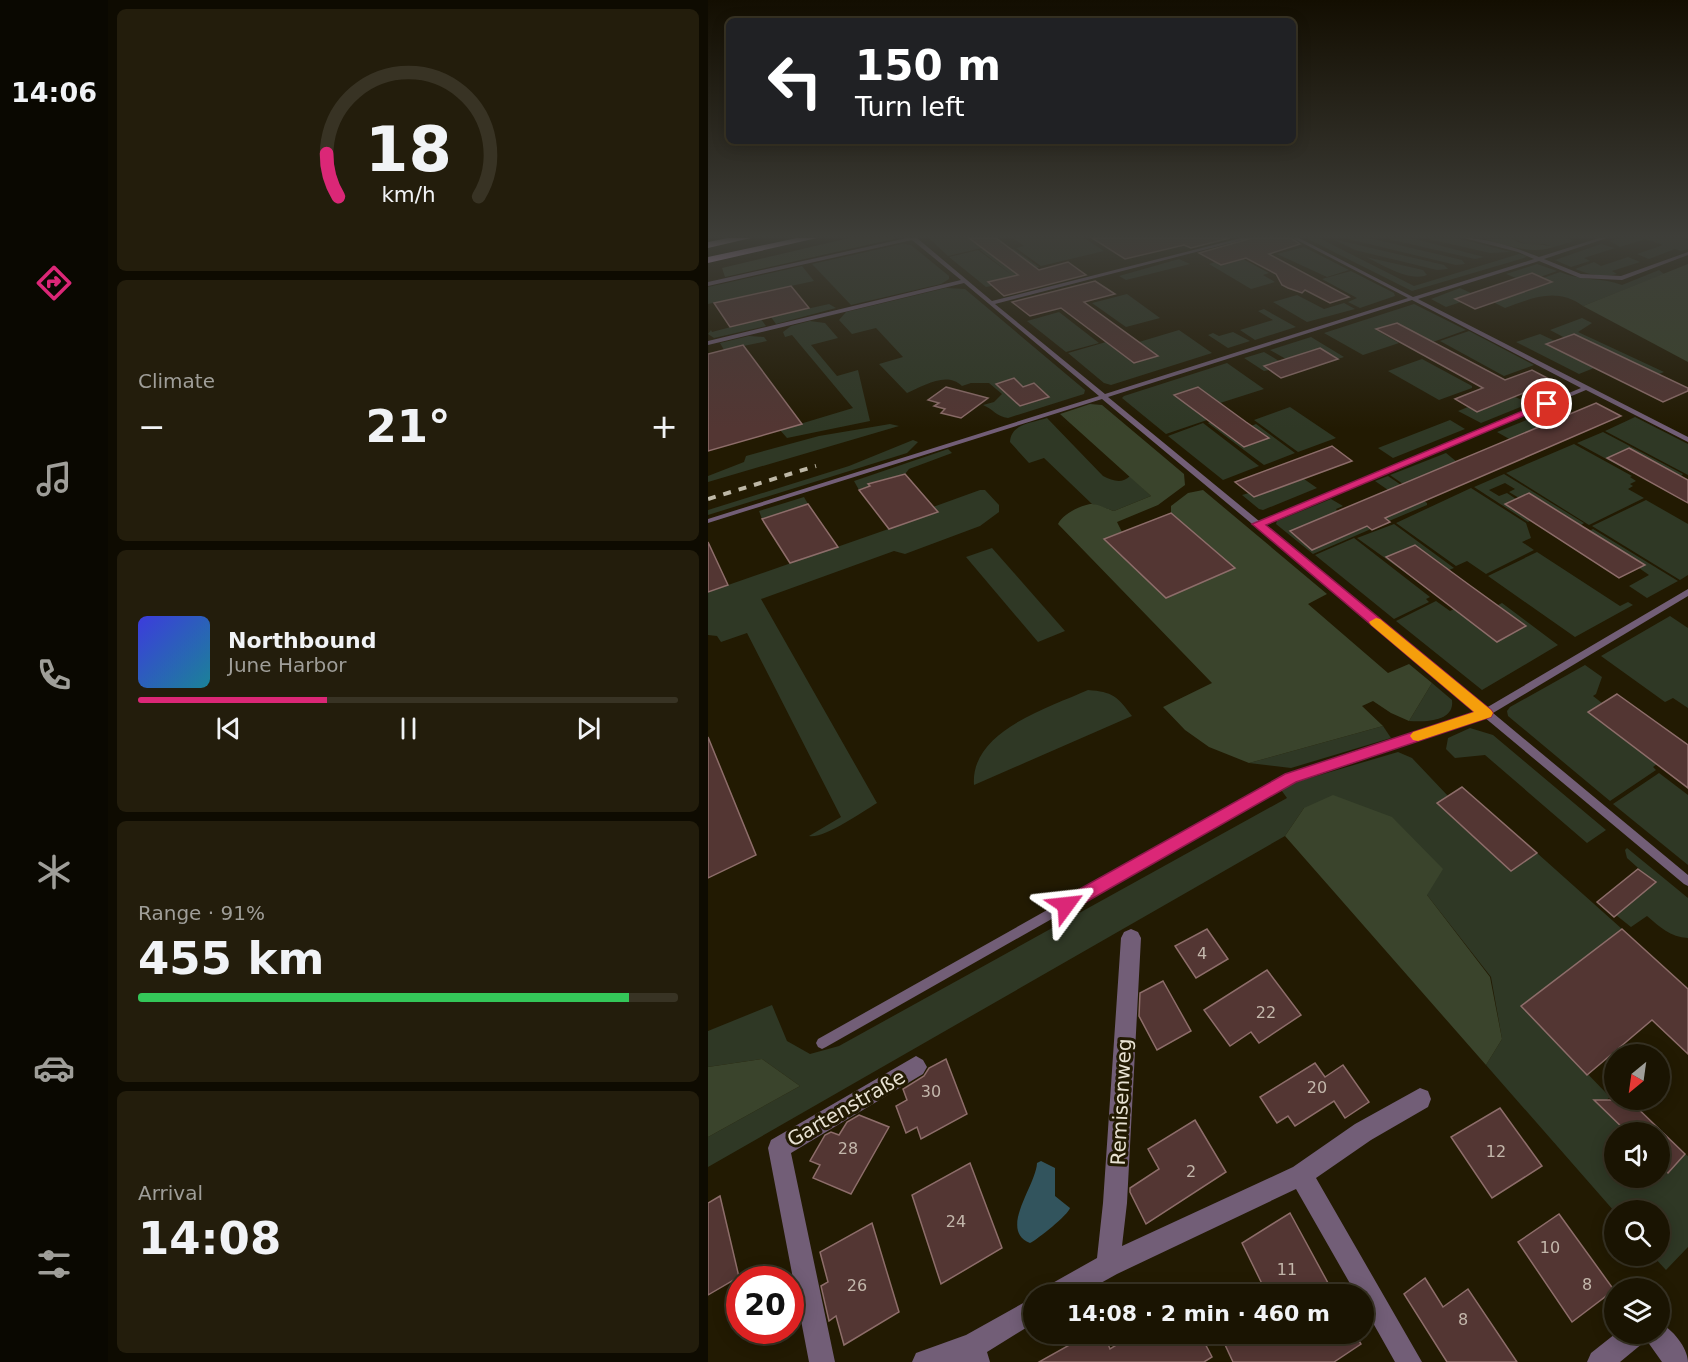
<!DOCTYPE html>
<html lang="en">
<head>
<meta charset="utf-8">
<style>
  :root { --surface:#1a1402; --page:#231d0c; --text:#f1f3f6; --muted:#9f9e99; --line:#383324; --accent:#db2777 }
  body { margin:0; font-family:"DejaVu Sans",sans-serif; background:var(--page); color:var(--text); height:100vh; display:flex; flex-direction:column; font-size:22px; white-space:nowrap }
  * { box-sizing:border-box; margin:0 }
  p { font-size:20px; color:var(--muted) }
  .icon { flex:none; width:33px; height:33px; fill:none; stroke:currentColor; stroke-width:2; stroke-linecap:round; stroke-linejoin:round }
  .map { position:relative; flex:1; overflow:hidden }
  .side { display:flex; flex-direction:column; gap:9px; padding:9px; background:#0e0b01; width:600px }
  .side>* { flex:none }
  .guide { position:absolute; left:18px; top:18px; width:570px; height:126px; border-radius:9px; box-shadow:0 3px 15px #0003,0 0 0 2px var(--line); background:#202124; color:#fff; overflow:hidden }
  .needle { width:39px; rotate:209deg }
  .tools { position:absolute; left:896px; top:1044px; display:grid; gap:12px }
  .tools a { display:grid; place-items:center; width:66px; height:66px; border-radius:50%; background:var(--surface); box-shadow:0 3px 15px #0003,0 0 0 2px var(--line); font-size:30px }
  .speed { position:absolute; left:18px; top:1266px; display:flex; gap:12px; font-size:30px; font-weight:700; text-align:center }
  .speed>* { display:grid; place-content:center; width:78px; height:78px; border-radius:50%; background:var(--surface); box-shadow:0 3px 15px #0003,0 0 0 2px var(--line); line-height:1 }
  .speed .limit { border:9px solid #d22; background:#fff; color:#111 }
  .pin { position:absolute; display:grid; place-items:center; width:51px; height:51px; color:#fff; margin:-26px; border:3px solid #fff; border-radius:50%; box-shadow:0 2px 6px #0007 }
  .me { position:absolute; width:66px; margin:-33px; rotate:60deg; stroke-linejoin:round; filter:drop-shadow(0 0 4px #0008) }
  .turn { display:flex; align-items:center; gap:21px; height:126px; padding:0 30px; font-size:27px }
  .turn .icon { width:78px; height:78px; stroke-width:2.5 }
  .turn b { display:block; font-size:42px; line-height:51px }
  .big { font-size:45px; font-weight:700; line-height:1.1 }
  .side .widget { flex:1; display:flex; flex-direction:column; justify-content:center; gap:9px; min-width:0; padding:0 21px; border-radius:9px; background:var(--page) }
  .side .dial { align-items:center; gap:0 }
  .dial svg { height:156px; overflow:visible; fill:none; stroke:var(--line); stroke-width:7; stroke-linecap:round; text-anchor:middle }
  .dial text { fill:var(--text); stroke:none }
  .song { display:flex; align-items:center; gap:18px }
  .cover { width:72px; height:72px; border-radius:9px; background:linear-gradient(135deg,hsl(240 70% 55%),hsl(190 70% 35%)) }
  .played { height:6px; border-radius:3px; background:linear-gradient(90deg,var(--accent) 35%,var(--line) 35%) }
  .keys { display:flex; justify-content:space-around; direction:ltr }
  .heat { display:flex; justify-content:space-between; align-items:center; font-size:33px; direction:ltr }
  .charge { height:9px; border-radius:4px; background:linear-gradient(90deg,#34c759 91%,var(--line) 0) }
  .trip { position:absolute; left:315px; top:1284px; width:351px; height:60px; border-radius:30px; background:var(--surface); box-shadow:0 3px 15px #0003,0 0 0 2px var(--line); font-weight:700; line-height:60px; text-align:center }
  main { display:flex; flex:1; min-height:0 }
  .menu { display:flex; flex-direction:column; width:108px; justify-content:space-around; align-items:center; background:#0a0801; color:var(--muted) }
  .menu .icon { width:42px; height:42px }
  .menu .on { color:var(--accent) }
  .menu b { font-size:27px; color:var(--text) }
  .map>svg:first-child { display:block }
  .green { fill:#2f3825 }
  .forest { fill:#3a442c }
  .water { fill:#32545d }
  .building { fill:#533633; stroke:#8d6d6a; stroke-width:1.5 }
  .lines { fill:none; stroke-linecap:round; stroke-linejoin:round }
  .lane { fill:#725e77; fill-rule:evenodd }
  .street { fill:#725e77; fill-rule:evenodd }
  .highway { fill:#efbdfd; fill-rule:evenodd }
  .rail { stroke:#bdb7a6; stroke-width:4; stroke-dasharray:8 8; stroke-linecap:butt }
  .route { fill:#db2777; stroke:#8e194d; stroke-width:1.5 }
  .slow { fill:#f59e0b }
  .labels { text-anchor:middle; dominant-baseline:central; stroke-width:6; stroke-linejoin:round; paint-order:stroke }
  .near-number-label { font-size:16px; fill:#c3b7ab }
  .near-street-label { font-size:20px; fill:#e8e2d3; stroke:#221a02 }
</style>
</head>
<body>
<main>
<nav class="menu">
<b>14:06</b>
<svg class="icon on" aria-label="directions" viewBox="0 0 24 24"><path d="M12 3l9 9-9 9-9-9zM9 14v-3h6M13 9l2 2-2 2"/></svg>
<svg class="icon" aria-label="music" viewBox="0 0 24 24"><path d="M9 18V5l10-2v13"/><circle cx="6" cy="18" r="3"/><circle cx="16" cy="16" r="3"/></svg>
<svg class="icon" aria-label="phone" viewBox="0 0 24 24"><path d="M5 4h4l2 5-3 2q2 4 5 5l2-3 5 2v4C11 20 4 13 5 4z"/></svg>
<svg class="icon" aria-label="climate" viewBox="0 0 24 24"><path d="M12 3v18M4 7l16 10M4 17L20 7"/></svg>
<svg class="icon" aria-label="car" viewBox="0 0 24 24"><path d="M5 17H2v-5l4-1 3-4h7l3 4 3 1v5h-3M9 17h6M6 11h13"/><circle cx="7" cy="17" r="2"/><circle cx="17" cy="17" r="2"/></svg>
<svg class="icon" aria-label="filters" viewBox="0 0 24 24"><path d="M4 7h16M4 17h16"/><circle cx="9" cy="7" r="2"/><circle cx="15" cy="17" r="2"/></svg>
</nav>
<section class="side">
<div class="widget dial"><svg viewBox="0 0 100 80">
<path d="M14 69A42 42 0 1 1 86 69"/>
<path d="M14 69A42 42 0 0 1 8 47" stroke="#db2777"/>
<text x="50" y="56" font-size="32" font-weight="700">18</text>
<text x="50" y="72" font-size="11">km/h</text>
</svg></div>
<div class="widget"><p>Climate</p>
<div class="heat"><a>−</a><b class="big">21°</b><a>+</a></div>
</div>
<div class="widget">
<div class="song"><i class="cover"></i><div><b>Northbound</b><p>June Harbor</p></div></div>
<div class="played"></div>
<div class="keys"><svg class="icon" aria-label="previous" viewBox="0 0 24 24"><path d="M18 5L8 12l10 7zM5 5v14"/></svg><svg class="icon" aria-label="pause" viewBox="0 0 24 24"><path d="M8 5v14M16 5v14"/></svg><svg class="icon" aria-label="next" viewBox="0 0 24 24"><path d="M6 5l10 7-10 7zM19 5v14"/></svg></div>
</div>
<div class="widget"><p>Range · 91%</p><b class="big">455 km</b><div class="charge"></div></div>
<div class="widget"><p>Arrival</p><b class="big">14:08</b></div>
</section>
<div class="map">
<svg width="980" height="1362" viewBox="0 0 980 1362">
  <rect width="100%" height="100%" fill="#221a02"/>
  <g class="green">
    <polygon points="221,238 261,238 274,248 240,256"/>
    <polygon points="305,238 376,238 396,251 333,266 308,248 316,246"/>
    <polygon points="598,238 611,238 706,286 811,254 819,256 816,258 704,291"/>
    <polygon points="636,238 661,238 754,260 757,264 748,265"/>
    <polygon points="676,238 703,238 776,257 767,259"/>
    <polygon points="716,238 748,238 803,252 782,253"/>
    <polygon points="804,238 858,238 866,241 846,247 836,244 822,246"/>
    <polygon points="911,238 973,238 980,241 980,249 973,251 967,249 941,259 929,254 955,245 937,239 912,247 902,241"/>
    <polygon points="625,239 736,265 740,269 729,270 647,250"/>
    <polygon points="194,244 203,245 241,276 241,279 233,284 143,305 104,264"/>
    <polygon points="893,244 907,248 876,258 882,261 863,267 847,260"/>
    <polygon points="596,247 641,270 619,277 569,254"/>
    <polygon points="275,249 295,264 316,259 303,249 306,249 331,267 318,270 320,273 281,282 284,286 278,287 272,282 279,280 272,282 241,257 270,250 304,275 272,250"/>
    <path d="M658 257 715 270 719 275C701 282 675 265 658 257Z"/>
    <path d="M920 257 932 262 904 271 909 274C895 278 880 274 867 269L886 262 893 266Z"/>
    <polygon points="471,259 482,264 418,280 411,276"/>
    <polygon points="535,259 561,273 555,275 567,282 543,289 501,264 507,262 513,265"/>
    <polygon points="829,264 849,271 832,277 824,273 808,278 798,274"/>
    <polygon points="94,266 106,281 0,304 0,287"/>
    <path d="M951 270 956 274 875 306C848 287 825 298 797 308L785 302 843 282 835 278 852 272C872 281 893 277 914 285Z"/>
    <polygon points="643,271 686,293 687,296 652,308 640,302 649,298 614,279"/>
    <path d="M238 288 257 289 377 390 376 394 300 418C289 417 285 409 275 405L286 402 294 394 281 383H263L254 386C238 371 216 386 199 393L171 364 195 357 168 328 144 334 131 320 138 312Z"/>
    <polygon points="752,288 763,293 747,299 753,302 738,307 723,299"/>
    <polygon points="419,294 452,318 418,327 384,303"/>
    <polygon points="589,295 616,309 636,303 647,309 599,322 565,302"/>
    <polygon points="121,304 128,308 68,324 63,317"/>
    <polygon points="706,304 758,330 725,342 689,323 668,330 691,343 655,355 616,333"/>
    <polygon points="556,309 588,327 547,340 532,330 565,320 550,311"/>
    <polygon points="351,312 391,343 358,352 319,321"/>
    <polygon points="874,318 884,323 870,332 956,372 951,374 866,334 857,338 842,330"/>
    <polygon points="53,319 58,326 6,338 0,334 3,330 4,332"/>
    <polygon points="102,321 117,323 130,338 103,345 129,376 150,370 162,421 79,438 72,430 145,408 84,335 77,337 75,332 83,326"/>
    <polygon points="471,330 504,353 403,385 396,383 360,353 398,342 427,363 450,356 431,342"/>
    <polygon points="761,331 826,365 796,376 732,341"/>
    <polygon points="525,332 542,341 520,348 500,335 505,333 511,336"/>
    <polygon points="832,334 847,341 839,345 886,368 871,374 808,342"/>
    <polygon points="41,336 56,337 59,341 16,350 12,343"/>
    <polygon points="603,337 636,357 630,359 612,348 578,359 562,350"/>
    <polygon points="556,352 571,361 557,366 561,370 556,371 536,358"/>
    <polygon points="714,359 764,386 764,388 731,400 680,371"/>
    <polygon points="519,363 556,389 512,403 490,387 467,394 499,420 458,434 414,398 416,396"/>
    <polygon points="807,397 822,403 773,423 750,411 760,407 769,412"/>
    <polygon points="582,407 628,438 590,452 546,420"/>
    <polygon points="836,413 848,420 810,444 789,432"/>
    <polygon points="927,417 980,444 980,475 897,431"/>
    <path d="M339 418 395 476C405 481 414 484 422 476L443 496 406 511 384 504 336 458 321 463 302 442C303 424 323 423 339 418Z"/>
    <polygon points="742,420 757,429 685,458 670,448"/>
    <polygon points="502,422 536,447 561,438 543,426 548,424 587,453 556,465 500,423"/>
    <polygon points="495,423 551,466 515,480 460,436"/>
    <polygon points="182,424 191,426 0,482 0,476 36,462 38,456 111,436"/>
    <polygon points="895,432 975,474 973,476 921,448 899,458 928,474 926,474 869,443"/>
    <polygon points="205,440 210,442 199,453 0,515 0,510 141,466"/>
    <polygon points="866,444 924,476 922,477 928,481 922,484 925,486 920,489 936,498 881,525 798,473"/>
    <polygon points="240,449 244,453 201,469 197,474 161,483 162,486 151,490 146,481"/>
    <polygon points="738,453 749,462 705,491 682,475"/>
    <polygon points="796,474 876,523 873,525 822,493 811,498 801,492 807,489 797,483 781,490 791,496 799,493 808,499 797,504 822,521 820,522 766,487"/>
    <polygon points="680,476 719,503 719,505 681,521 677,518 680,490 667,481"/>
    <polygon points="596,479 609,488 555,510 551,509 534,495 541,493 546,497"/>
    <polygon points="763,488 818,523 823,538 814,542 826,550 778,574 759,561 748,566 688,523"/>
    <path d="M272 490H277L291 505V512L272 526 197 554 186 551 53 599 169 803C154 812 116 839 101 836L133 817 39 633 13 642 9 636 0 635V592L229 512 225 507Z"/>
    <polygon points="96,497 100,504 54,519 51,511"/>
    <polygon points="623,499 635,506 628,509 629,511 583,532 604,550 659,526 663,529 605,554 568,524 569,521"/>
    <polygon points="938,500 980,524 980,575 972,580 884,526"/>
    <polygon points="686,524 746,568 741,570 707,545 679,557 727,594 649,538"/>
    <polygon points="885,529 970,581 939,598 921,586 941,575 931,568 936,564 881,531"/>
    <polygon points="646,538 722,597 718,599 721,602 686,619 607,555"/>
    <polygon points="284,548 357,631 330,642 258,557"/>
    <polygon points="829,552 912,606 920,602 925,605 867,637 780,576"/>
    <polygon points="728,601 742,611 746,609 789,642 818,626 790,605 794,603 850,645 774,690 688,621"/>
    <polygon points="962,616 980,628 980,708 965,698 957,702 893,656"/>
    <polygon points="877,665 894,677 888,694 885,696 894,703 880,712 949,764 945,767 948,770 902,801 800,716 799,711 802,707"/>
    <path d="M724 683 744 700C747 722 716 722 701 721Z"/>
    <path d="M380 690C405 692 409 696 424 716L266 785C262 731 340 708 380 690Z"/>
    <polygon points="675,726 683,738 583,768 541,763"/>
    <polygon points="762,728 785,735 898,830 879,843 777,755 747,758 738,749 740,738"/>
    <polygon points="690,752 704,758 740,796 729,804 803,871 829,853 914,929 814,1006 902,1097 892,1106 919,1132 906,1132 906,1178 951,1178 951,1165 960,1173 977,1154 980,1156 980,1247 958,1270 945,1256 951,1256 951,1210 906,1211 778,1065 794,1039 783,977 719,895 596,808 577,836 0,1167 0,1137 92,1086 54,1059 0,1067 0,1031 64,1005 79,1041 102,1054 131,1046 579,798 571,787"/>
    <polygon points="951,773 980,795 980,865 905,804"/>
    <path d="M919 848 980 898V938C962 937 952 927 939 916L923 927 908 915 947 883 919 858 917 850Z"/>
  </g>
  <g class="forest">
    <polygon points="141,238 190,238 17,277 14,268"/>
    <path d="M804 238C814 248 832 242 846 247 822 255 800 245 777 239Z"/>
    <polygon points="980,264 980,362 875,306"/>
    <path d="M382 404 394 405 476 474 477 485 450 505 409 522 414 532 397 539 458 598 526 568 463 513V506L480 493 495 490 619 594 600 604 680 673 701 664 724 683 701 721 683 713 665 701 654 706 675 726 541 763 501 747 477 730 455 707 504 683 350 524C355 514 371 506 382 504 389 503 399 509 406 511L443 496 352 414Z"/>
    <polygon points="625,795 684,817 735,869 719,895 782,977 794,1039 778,1065 577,836 596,808"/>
    <polygon points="54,1059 92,1086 0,1137 0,1067"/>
  </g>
  <path class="water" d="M333 1161 347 1168V1196L362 1208C361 1214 329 1240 322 1243 290 1230 328 1186 329 1163Z"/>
  <g class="building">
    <polygon points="261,238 288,238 331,270 360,262 378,275 296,296 280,282 310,275"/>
    <polygon points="384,238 522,238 483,248 476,245 417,259"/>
    <polygon points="544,238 583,238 592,244 561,254 641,297 622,303 597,290 594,293 580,288 574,285 568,274 538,258 513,265 491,253"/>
    <polygon points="824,273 844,282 767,309 747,299"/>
    <polygon points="387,281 407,294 376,302 450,356 426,363 353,308 322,316 304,302"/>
    <polygon points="83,286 101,308 22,327 6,303"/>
    <polygon points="689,323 797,380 824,370 845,381 769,412 747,399 775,388 668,329"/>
    <polygon points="866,334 980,388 980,391 955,402 838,344"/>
    <polygon points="35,345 94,424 0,451 0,354"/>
    <polygon points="612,348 630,359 573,378 556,366"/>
    <polygon points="306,378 315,387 326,383 341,397 312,406 288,384"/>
    <polygon points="238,387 280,398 253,418 233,413 237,409 226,406 231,403 220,400"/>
    <polygon points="490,387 538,422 561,438 536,447 466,395"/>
    <polygon points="888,403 913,416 677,518 682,522 664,530 659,526 604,550 582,531"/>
    <polygon points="624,446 644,461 546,497 527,482"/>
    <polygon points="921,448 980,480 980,503 899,458"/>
    <polygon points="197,474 230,512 181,529 151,490 162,486 160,484"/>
    <polygon points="821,493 877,528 937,565 911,578 797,504"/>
    <polygon points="100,504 130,547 82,563 54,519"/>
    <polygon points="463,513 527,568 458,598 396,539"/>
    <polygon points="0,542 20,585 0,592"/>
    <polygon points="707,545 760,584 818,626 789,642 678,557"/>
    <polygon points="909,694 980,745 980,788 880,712"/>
    <polygon points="0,737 48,855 0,878"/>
    <polygon points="754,787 829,853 803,871 729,803"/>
    <polygon points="930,869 948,882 906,917 889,902"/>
    <polygon points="499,929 520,959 488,978 467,946"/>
    <polygon points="914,929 980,989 980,1054 944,1020 879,1075 813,1006"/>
    <polygon points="559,970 593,1015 551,1043 543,1032 522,1046 496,1010"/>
    <polygon points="455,981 483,1031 449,1050 431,1016 432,993"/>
    <polygon points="238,1059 259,1114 213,1139 209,1127 198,1133 188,1106 199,1100 195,1089 216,1076 221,1068"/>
    <polygon points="607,1063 617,1077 635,1065 661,1102 637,1118 626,1101 587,1126 580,1116 569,1123 552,1097"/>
    <polygon points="886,1100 921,1100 977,1154 960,1173 951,1165 951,1132 919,1132"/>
    <polygon points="792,1108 834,1166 784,1198 743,1137"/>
    <polygon points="151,1115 181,1127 143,1194 105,1178 112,1165 102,1161 117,1135 123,1132 131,1135 139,1122"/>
    <polygon points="487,1120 518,1172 438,1224 422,1192 422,1188 451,1169 440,1149"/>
    <polygon points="262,1163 294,1248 233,1284 204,1195"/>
    <polygon points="12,1196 31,1277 0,1295 0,1203"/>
    <polygon points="582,1213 626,1294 559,1294 534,1243"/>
    <polygon points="851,1214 906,1290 864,1322 810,1242"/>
    <polygon points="164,1223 191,1312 136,1345 128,1316 121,1321 113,1286 120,1282 112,1252"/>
    <polygon points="717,1278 735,1307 760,1289 809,1362 739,1362 696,1294"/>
    <polygon points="381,1334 396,1334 402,1349 426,1334 492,1334 504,1357 496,1362 331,1362"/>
    <polygon points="512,1334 647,1334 653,1344 626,1362 525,1362"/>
  </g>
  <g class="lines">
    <path class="lane" d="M199 238H209L284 301 533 238H542L287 304 397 394 700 298 585 238H591L705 297 826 259 810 252 756 238C780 238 809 248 831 257L891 238H899L836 259 873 274 913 276 980 252V255L914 280 872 278 831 261 710 299 980 437V442L878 390 555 524 778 708 980 589V596L785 713 980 875V886L976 884 776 717 587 781 118 1047 114 1049 110 1047 108 1043 110 1039 579 775 770 712 394 399 0 523V519L391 396 256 283 0 345V341L253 280 204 240 0 286V282ZM704 300 873 388 551 521 400 397Z"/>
    <g class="street">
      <polygon points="423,929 430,932 433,938 419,1203 414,1246 585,1167 647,1124 712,1088 720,1091 723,1099 720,1107 663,1140 608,1178 714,1362 687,1362 656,1307 656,1294 648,1294 588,1189 409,1274 373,1294 338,1294 341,1285 389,1258 395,1203 413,938 416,932"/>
      <polygon points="208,1056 215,1060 219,1067 215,1074 83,1153 127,1362 101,1362 60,1148 63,1140"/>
      <polygon points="326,1297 326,1323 279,1352 282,1362 204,1362 208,1353 258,1335"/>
      <path d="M951 1323C964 1328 980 1348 980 1362H954L937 1338 935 1343 912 1362H879L883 1353 907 1334H951Z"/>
    </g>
    <g class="highway">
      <polygon points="20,238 43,238 0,248 0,242"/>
      <polygon points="89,238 109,238 0,263 0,257"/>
    </g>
    <polyline class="rail" points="0,499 108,466"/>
  </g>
  <linearGradient id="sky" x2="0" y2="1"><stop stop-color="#130e01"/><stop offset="0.55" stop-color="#3e3e39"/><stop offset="1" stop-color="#3e3e39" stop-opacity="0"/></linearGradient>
  <rect width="980" height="429" fill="url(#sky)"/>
  <polygon class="route" points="836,402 844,404 558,525 783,710 785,713 783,717 588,782 364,910 358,912 352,910 350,905 352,900 577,774 766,712 544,524"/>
  <polygon class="slow" points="668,618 672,619 783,710 785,713 783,717 710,741 705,740 702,736 705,732 766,712 663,625 661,622"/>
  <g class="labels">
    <g class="near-number-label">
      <text x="494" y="953">4</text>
      <text x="558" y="1012">22</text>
      <text x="609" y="1087">20</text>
      <text x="223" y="1091">30</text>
      <text x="140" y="1148">28</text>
      <text x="788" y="1151">12</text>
      <text x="483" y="1171">2</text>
      <text x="248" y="1221">24</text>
      <text x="842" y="1247">10</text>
      <text x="579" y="1269">11</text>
      <text x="879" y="1284">8</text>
      <text x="149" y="1285">26</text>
      <text x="755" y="1319">8</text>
    </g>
    <g class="near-street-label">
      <text transform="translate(413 1102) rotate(-87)">Remisenweg</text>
      <text transform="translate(138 1108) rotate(-30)">Gartenstraße</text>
    </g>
  </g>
</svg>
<div class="tools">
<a><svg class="needle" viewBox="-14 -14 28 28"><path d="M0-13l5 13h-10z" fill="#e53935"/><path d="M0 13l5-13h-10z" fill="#9f9e99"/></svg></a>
<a><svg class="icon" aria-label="sound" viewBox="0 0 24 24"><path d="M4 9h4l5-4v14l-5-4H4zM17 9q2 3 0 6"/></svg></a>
<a><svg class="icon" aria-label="search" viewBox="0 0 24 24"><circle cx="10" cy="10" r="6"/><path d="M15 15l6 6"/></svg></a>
<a><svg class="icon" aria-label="layers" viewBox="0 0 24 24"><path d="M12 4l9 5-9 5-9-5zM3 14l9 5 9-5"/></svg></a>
</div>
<div class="speed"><div class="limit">20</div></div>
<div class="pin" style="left:839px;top:404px;background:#d93025"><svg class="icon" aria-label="arrive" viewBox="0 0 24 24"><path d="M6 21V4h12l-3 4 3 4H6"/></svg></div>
<svg class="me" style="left:358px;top:905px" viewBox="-20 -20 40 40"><path d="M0-17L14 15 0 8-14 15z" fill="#db2777" stroke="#fff" stroke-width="4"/></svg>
<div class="trip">14:08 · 2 min · 460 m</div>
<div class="guide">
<div class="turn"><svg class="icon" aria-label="left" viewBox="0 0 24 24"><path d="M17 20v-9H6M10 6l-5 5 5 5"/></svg><div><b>150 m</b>Turn left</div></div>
</div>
</div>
</main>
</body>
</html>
